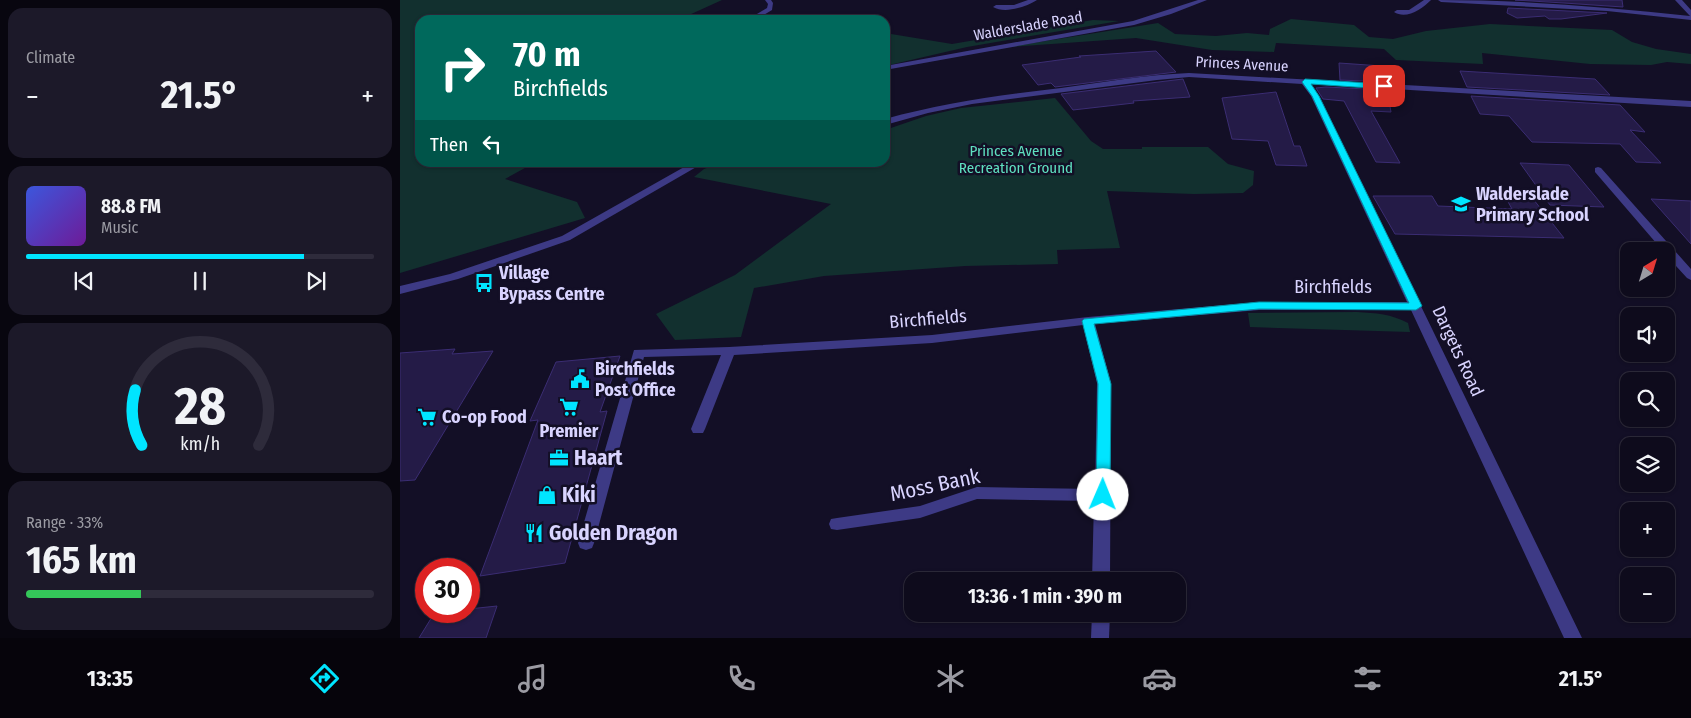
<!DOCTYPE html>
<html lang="en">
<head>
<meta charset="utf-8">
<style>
  :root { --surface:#0e0b1c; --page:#1c1929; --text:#f1f3f6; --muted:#9b9ba3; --line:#2e2b3b; --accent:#00e5ff }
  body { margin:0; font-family:"Fira Sans Condensed",sans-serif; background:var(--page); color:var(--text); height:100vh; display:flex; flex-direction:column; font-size:19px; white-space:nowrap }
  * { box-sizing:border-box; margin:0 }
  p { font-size:16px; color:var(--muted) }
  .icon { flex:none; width:28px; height:28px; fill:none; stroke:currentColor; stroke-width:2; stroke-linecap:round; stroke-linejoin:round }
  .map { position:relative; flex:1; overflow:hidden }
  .panel { display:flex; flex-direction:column; gap:8px; padding:8px; background:#08060f; width:400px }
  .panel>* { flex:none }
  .banner { position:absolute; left:15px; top:15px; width:475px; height:152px; border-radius:15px; box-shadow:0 1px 4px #0004,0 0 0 1px var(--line); background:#00695c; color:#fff; overflow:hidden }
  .needle { width:32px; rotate:38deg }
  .controls { position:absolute; left:1220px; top:242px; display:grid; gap:10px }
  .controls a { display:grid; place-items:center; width:55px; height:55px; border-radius:10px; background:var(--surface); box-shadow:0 1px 4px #0004,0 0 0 1px var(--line); font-size:25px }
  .speed { position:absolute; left:15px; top:558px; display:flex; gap:10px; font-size:25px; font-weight:700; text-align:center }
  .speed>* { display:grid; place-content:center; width:65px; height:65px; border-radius:50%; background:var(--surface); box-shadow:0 1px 4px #0004,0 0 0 1px var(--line); line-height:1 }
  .speed .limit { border:8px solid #d22; background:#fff; color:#111 }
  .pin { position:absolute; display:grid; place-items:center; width:42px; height:42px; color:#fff; margin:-21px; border-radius:10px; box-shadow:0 2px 8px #0006 }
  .me { position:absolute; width:55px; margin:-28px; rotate:1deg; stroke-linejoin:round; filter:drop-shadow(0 0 4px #0008) }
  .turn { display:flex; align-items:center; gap:18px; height:105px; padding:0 15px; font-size:22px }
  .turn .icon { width:65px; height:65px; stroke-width:2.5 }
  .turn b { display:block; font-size:35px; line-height:42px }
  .then { display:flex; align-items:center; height:48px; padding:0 15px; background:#0003; gap:10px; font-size:19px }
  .big { font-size:38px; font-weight:700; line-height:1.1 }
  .panel .widget { flex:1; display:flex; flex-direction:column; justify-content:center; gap:8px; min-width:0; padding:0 18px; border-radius:15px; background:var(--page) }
  .panel .dial { align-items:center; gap:0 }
  .dial svg { height:130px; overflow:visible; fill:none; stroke:var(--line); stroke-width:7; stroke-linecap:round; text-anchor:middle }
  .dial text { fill:var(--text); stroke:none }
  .song { display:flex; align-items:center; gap:15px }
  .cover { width:60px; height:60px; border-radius:8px; background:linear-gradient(135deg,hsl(230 70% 55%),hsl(280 70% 35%)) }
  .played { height:5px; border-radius:2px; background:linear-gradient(90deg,var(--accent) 80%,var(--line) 80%) }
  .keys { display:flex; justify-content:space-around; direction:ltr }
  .heat { display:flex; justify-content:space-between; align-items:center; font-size:28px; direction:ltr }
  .charge { height:8px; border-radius:4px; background:linear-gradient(90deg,#34c759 33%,var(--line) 0) }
  .trip { position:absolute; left:504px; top:572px; width:282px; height:50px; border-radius:15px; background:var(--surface); box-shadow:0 1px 4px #0004,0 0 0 1px var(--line); font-weight:700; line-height:50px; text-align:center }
  .tabs { display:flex; height:80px; justify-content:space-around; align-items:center; background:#06040b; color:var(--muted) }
  .tabs .icon { width:35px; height:35px }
  .tabs .selected { color:var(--accent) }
  .tabs b { font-size:22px; color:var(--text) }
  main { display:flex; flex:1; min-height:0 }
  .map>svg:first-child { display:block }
  .green { fill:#12302f }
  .building { fill:#241b47; stroke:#3b2d73 }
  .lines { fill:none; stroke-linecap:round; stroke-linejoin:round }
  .minor { fill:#3d3a85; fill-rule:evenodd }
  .route { fill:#00e5ff; stroke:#0095a6 }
  .labels { text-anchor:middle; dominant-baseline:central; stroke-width:5; stroke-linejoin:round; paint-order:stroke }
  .far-street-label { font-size:15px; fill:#d9d4ff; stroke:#130f26 }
  .far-park-label { font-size:15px; fill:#5fe0c0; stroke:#130f26 }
  .poi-label { font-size:18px; font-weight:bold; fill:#d9d4ff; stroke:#130f26; text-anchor:start }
  .street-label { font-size:18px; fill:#d9d4ff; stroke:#130f26 }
  .near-poi-label { font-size:21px; font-weight:bold; fill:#d9d4ff; stroke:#130f26; text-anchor:start }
  .near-street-label { font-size:21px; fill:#d9d4ff; stroke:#130f26 }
</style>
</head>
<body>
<main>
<section class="panel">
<div class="widget"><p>Climate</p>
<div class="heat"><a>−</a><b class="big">21.5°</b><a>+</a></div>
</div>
<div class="widget">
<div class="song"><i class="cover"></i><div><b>88.8 FM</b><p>Music</p></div></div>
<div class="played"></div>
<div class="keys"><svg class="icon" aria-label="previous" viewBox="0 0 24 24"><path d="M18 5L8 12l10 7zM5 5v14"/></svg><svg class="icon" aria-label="pause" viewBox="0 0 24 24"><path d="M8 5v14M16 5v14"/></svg><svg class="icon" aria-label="next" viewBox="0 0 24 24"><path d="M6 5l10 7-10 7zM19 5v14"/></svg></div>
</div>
<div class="widget dial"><svg viewBox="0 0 100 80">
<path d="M14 69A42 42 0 1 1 86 69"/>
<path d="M14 69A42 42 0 0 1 10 35" stroke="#00e5ff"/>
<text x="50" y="56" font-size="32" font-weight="700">28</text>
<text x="50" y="72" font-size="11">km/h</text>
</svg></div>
<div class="widget"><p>Range · 33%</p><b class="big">165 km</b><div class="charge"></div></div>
</section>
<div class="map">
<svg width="1291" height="638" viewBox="0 0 1291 638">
  <rect width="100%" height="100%" fill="#130f26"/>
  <g class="green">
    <polygon points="0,0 322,0 278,20 20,20 20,162 134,163 105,179 177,202 185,218 0,273"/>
    <polygon points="891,19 954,25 969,37 993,39 1026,31 1090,24 1212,30 1232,42 1256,49 1291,54 1291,64 1267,62 1251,65 1190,64 1082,53 1083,64 996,60 984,49 876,43 874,52 812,50 736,38 608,47 758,23 775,34 816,36 847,33 869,35 870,29"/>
    <polygon points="693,20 719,21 567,47 485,66 485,33 552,44"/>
    <polygon points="655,98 691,141 703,149 742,149 742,147 808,147 828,164 854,171 853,185 843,193 794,194 707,191 720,248 657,250 658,264 565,266 424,276 354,288 341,337 275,340 256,314 335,275 431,204 294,177 304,169 323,162 485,162 485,130 526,116 561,108"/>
    <path d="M957 312C976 313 991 314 1008 323L1010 332 850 327 848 313Z"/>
  </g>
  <g class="building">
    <polygon points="1115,0 1222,0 1223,7 1164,3"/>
    <polygon points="1108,8 1207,13 1161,19 1149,19 1145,16 1117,18 1107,13"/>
    <polygon points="756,51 776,72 655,87 651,83 638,85 622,65 681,57 679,56"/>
    <polygon points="939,63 982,66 985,82 940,80"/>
    <polygon points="1060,71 1195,79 1210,95 1067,87"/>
    <polygon points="783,79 790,97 733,101 734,103 673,110 661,94"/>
    <polygon points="926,87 987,90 991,112 971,111 1000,163 976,162 944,101 923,99 916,88"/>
    <polygon points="876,92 894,146 900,146 907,166 876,165 868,141 832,139 822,98"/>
    <polygon points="1071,96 1220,105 1245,132 1230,130 1261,163 1236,162 1220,144 1132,142 1109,116 1080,114"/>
    <polygon points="1120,163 1169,165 1204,207 1150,205"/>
    <polygon points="1101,189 1126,190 1164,238 995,234 973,196 1032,196 1038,206 1112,209"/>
    <polygon points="1251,199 1291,201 1291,244"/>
    <polygon points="55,349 52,354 93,351 15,480 0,481 0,353"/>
    <polygon points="220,356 200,412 207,411 165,563 80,576 138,420 130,421 156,362"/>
    <polygon points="97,606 86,638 19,638 35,612 69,611 69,609"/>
  </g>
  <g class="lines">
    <g class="minor">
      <polygon points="365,0 371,0 373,3 372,10 355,20 347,20 367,8 368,4"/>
      <path d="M628 0H637C626 7 605 14 593 7L596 5H614Z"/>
      <polygon points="798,0 807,0 771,14 734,25 485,70 485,66 733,21"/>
      <path d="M1024 0H1031C1022 9 1006 20 994 12L997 10H1009Z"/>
      <path d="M1038 0C1122 0 1206 7 1290 16L1275 0H1282L1291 10V20L1207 11 1041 2Z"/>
      <path d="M789 73 1291 101V107L911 84 919 96 1182 638H1164L1011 310H859L695 324 711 383 710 581H692L694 501 577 499 520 518 437 530 431 529 429 524 431 519 437 518 520 506 577 487 695 489 697 383 683 325 532 343 334 355 305 429 303 433H293L291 429 321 355 244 357 194 543 192 548 186 550 180 548 178 543 234 350 329 347 532 335 688 317 859 302H1007L911 96 902 84 789 77 757 80 572 104 528 113 485 125V119C543 103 601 95 661 88 703 82 746 75 789 73Z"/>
      <polygon points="293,162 305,162 170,240 58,279 0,294 0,286 50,274 162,236"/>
      <polygon points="1198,167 1201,168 1291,269 1291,280 1287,278 1266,255 1266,251 1263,251 1195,172 1195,168"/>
      <polygon points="692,614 710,614 709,638 691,638"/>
    </g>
  </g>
  <polygon class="route" points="905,79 984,84 987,86 984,89 911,84 919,96 1022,306 1016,310 859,309 694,324 711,384 710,495 708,499 703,500 698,499 696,495 698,384 682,321 684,319 859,302 1009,303 912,96 902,82"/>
  <defs>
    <g id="school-bare" transform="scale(1.5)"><path d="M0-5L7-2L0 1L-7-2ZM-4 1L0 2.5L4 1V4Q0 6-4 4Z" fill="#00e5ff" stroke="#130f26" stroke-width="2.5" paint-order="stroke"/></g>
    <g id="bus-bare" transform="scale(1.5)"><path d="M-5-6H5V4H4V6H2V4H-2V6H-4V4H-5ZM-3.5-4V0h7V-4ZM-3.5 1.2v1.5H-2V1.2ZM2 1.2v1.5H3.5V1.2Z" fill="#00e5ff" stroke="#130f26" stroke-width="2.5" paint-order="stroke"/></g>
    <g id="civic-bare" transform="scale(1.5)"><path d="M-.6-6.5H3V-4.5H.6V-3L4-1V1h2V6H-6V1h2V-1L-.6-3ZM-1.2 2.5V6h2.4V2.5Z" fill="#00e5ff" stroke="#130f26" stroke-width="2.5" paint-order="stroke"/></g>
    <g id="supermarket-bare" transform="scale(1.5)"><path d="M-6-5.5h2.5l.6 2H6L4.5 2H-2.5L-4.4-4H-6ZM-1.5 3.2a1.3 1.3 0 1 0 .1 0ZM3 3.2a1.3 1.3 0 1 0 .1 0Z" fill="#00e5ff" stroke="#130f26" stroke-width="2.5" paint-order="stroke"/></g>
    <g id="office-bare" transform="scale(1.5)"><path d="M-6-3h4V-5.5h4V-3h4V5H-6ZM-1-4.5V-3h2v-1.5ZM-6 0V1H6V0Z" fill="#00e5ff" stroke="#130f26" stroke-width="2.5" paint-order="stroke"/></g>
    <g id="shop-bare" transform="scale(1.5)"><path d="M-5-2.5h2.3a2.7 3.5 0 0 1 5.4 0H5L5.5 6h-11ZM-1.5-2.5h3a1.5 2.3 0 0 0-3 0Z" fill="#00e5ff" stroke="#130f26" stroke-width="2.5" paint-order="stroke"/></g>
    <g id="restaurant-bare" transform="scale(1.5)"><path d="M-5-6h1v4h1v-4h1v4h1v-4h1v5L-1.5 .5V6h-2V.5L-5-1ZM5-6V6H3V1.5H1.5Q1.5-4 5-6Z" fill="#00e5ff" stroke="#130f26" stroke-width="2.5" paint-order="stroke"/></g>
  </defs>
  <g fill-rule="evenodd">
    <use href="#school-bare" x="1061" y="204"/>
    <use href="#bus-bare" x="84" y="283"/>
    <use href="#civic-bare" x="180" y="379"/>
    <use href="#supermarket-bare" x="169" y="407"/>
    <use href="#supermarket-bare" x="27" y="417"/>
    <use href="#office-bare" x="159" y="458"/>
    <use href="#shop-bare" x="147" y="495"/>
    <use href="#restaurant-bare" x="134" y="533"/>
  </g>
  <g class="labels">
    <g class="far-street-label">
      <text transform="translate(628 26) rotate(-10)">Walderslade Road</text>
      <text transform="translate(842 64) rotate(3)">Princes Avenue</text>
    </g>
    <g class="far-park-label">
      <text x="616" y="151">Princes Avenue<tspan x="616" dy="17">Recreation Ground</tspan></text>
    </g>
    <g class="poi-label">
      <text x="1076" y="194">Walderslade<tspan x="1076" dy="21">Primary School</tspan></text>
      <text x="99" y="273">Village<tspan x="99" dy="21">Bypass Centre</tspan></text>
      <text x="195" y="369">Birchfields<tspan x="195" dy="21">Post Office</tspan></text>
      <text x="42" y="417">Co-op Food</text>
      <text x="169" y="431" text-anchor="middle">Premier</text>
    </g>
    <g class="street-label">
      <text x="933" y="287">Birchfields</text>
      <text transform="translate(528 319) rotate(-5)">Birchfields</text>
      <text transform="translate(1058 351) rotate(65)">Dargets Road</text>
    </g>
    <g class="near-poi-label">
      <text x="174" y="458">Haart</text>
      <text x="162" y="495">Kiki</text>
      <text x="149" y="533">Golden Dragon</text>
    </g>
    <g class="near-street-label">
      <text transform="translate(535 485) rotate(-12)">Moss Bank</text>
    </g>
  </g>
</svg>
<div class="controls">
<a><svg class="needle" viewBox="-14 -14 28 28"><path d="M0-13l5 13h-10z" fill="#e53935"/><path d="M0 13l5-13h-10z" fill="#9b9ba3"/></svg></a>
<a><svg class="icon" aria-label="sound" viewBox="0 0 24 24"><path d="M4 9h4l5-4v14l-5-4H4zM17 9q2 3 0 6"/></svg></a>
<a><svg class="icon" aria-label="search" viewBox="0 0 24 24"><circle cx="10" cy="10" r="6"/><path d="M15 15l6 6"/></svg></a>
<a><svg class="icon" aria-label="layers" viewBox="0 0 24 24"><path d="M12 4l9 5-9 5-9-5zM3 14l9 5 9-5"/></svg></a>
<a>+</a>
<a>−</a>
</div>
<div class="speed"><div class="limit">30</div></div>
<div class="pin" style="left:984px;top:86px;background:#d93025"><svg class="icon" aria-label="arrive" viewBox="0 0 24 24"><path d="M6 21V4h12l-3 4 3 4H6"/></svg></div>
<svg class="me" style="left:703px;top:495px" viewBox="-20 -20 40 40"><circle r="19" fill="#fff"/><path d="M0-13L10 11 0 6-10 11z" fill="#00e5ff"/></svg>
<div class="trip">13:36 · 1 min · 390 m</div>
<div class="banner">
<div class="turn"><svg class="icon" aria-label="right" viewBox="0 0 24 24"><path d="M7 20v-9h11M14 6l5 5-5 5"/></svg><div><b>70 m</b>Birchfields</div></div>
<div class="then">Then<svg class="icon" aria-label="left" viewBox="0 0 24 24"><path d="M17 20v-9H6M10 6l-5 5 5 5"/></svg></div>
</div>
</div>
</main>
<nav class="tabs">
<b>13:35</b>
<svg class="icon selected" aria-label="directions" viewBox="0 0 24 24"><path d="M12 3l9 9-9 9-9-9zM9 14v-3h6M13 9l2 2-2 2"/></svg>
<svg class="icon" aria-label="music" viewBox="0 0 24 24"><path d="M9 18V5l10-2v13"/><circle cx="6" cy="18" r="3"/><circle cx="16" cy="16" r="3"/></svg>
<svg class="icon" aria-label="phone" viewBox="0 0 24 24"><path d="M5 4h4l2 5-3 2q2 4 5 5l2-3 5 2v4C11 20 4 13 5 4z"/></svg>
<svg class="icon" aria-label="climate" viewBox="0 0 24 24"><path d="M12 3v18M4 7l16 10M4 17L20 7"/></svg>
<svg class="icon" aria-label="car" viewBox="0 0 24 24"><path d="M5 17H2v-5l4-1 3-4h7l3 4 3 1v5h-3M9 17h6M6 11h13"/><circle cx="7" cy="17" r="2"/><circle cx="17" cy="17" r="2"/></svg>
<svg class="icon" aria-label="filters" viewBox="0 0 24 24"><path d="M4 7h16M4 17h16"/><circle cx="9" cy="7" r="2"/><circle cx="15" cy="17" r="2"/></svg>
<b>21.5°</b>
</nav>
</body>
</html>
